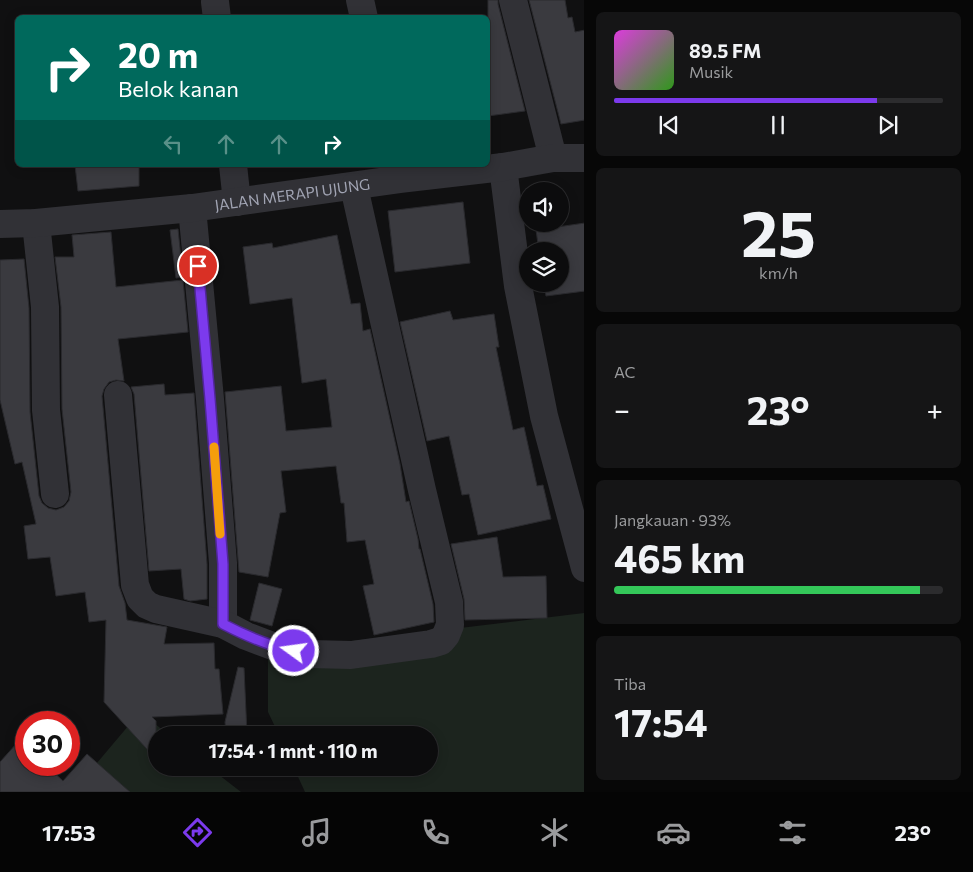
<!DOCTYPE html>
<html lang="id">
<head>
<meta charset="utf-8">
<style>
  :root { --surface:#0c0c0d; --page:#151516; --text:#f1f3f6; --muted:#9a9b9d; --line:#2c2c2e; --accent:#7c3aed }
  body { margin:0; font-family:Commissioner,sans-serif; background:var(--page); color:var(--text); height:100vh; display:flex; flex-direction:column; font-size:19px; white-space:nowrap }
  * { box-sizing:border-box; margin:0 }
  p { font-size:16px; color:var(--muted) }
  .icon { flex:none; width:28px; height:28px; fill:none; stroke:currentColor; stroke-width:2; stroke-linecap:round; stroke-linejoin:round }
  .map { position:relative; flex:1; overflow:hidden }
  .details { display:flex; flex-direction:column; gap:12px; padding:12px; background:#070707; width:389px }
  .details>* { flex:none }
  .banner { position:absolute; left:15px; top:15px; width:475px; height:152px; border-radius:8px; box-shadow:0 2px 12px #0003,0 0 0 1px var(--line); background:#00695c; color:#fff; overflow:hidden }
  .fabs { position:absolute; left:519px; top:182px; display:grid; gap:10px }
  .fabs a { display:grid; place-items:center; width:50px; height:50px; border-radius:50%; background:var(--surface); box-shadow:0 2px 12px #0003,0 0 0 1px var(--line); font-size:25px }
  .speed { position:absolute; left:15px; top:711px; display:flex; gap:10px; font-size:25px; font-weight:700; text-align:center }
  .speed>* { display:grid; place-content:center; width:65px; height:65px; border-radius:50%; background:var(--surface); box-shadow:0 2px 12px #0003,0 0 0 1px var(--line); line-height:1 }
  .speed .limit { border:8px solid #d22; background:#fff; color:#111 }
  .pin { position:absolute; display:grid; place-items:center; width:42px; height:42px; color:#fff; margin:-21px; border:2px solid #fff; border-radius:50%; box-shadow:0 1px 5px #0007 }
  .me { position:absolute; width:55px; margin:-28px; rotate:284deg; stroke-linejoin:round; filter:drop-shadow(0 0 4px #0008) }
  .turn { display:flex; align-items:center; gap:18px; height:105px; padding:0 20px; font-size:22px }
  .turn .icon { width:65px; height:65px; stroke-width:2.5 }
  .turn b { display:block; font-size:35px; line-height:42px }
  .lanes { display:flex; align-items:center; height:48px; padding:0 20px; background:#0003; justify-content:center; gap:25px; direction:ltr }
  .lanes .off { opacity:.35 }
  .big { font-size:38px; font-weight:700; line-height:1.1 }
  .details .widget { flex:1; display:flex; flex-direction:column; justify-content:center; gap:8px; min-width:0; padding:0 18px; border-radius:8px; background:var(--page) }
  .details .dial { align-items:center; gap:0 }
  .dial b { font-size:65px; line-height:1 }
  .song { display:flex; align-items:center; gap:15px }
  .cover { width:60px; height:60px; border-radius:8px; background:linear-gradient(135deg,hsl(300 70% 55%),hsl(110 70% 35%)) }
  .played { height:5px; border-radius:2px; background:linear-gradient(90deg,var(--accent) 80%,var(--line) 80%) }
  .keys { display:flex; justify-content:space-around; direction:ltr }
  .heat { display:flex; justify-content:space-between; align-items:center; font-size:28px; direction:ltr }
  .charge { height:8px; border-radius:4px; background:linear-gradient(90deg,#34c759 93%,var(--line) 0) }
  .trip { position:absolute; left:148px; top:726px; width:290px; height:50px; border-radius:25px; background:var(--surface); box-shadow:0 2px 12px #0003,0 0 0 1px var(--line); font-weight:700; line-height:50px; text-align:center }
  .menu { display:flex; height:80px; justify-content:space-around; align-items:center; background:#050505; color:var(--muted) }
  .menu .icon { width:35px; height:35px }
  .menu .active { color:var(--accent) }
  .menu b { font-size:22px; color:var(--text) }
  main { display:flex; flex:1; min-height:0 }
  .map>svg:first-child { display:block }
  .green { fill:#1c241e }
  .building { fill:#3a3a3f; stroke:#2a2a2e }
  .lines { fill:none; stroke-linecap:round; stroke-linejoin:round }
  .minor { stroke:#313136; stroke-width:28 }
  .route-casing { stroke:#51269a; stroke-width:12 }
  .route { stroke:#7c3aed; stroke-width:9 }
  .slow { stroke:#f59e0b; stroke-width:9 }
  .labels { text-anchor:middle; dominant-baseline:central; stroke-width:5; stroke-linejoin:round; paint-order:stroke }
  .street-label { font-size:15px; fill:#a1a4b3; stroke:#0b0b0c }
</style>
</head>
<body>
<main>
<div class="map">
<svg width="585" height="792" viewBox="0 0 585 792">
  <rect width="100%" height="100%" fill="#101011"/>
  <g class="green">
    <polygon points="584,613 584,792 305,792 294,768 429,768 429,735 279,735 268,712 268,651"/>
    <polygon points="140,712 169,735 156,735 156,768 210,768 241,792 75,792 75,789"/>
  </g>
  <g class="building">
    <polygon points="488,0 498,0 498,4 525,111 488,116"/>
    <polygon points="529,0 565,0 568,18 572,17 575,32 585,30 585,120 561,124"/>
    <polygon points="75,165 139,165 139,186 78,191"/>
    <polygon points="463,202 470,263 395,272 388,211"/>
    <polygon points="585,223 585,291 546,296 544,284 560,284 560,251 539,251 536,230"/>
    <polygon points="178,229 183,277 176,278 170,230"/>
    <polygon points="111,232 116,287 183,280 188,332 118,339 124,381 116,380 109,382 104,389 102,396 119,586 125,603 127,620 167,627 164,644 214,643 215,669 219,669 223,714 152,717 156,721 156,759 104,702 106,620 89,622 85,592 56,596 50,557 28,559 24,526 36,524 22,462 15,464 0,400 0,260 24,259 29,308 30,412 39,496 42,503 48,508 56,510 64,507 69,501 71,492 62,409 61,307 55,257 74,257 72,235"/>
    <polygon points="337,235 351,304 360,303 363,331 370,329 400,464 406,502 409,501 418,539 419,549 420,549 433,604 434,622 374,635 363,586 374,584 365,540 347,542 344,503 341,503 336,466 281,471 286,512 280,513 268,577 239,572 225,392 281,386 286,431 332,427 326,379 302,383 292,298 250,304 243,247 272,243 273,248"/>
    <polygon points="450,311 453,320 494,314 499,347 496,347 513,430 524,427 537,486 543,485 551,519 478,535 469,494 462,495 449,436 427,441 400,322"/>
    <polygon points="164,384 165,395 194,393 207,564 207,599 190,601 184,599 181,569 149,571 134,394 131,387"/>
    <polygon points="497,537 503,577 546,576 547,618 465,620 464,599 451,544"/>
    <polygon points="259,583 282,589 272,626 250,620"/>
    <polygon points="238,667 244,668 247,735 226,735 225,722"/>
    <polygon points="26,733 26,765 46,765 63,781 87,754 130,792 0,792 0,762"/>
  </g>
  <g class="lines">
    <g class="minor">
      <polyline points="360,0 364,18"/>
      <polyline points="513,0 553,158"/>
      <polyline points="215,2 217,18"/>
      <polyline points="233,165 237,202"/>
      <polyline points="503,167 518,286 544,416 585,568"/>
      <polyline points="192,208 210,399 223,563 223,624"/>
      <polyline points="36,223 45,307 46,410 55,494"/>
      <path id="s1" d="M0 224 36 223 192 208 401 179 503 167 553 158H585"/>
      <polyline points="118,395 135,585 140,598 147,605 156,609 223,624 246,636 278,648 310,654 351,655 431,644 441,641 446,635 450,625 449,602 422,490 354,187"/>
    </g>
  </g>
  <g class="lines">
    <g class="route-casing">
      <path id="route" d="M198 266 210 399 223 564V624C246 636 269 646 294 651"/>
    </g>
    <use href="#route" class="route"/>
    <polyline class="slow" points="214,447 220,534"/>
  </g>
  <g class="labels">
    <g class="street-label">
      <text stroke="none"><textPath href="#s1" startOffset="294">JALAN MERAPI UJUNG</textPath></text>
    </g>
  </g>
</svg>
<div class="fabs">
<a><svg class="icon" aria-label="sound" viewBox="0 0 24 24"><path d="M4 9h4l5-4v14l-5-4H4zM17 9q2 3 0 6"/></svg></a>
<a><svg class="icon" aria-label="layers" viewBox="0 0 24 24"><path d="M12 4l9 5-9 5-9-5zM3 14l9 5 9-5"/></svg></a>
</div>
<div class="speed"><div class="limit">30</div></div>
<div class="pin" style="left:198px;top:266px;background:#d93025"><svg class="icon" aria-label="arrive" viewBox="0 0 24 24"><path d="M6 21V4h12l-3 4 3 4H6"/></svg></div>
<svg class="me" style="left:294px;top:651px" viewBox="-20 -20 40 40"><circle r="17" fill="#7c3aed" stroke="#fff" stroke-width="3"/><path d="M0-11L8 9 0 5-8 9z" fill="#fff"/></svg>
<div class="trip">17:54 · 1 mnt · 110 m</div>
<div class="banner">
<div class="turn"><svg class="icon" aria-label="right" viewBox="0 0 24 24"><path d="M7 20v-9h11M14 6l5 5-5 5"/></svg><div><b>20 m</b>Belok kanan</div></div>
<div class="lanes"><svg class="icon off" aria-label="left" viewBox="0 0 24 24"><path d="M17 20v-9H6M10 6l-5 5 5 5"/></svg><svg class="icon off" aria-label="ahead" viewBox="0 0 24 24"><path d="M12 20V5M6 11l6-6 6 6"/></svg><svg class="icon off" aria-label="ahead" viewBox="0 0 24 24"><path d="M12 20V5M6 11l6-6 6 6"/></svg><svg class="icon" aria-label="right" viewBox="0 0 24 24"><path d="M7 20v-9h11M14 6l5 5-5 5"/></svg></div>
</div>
</div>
<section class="details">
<div class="widget">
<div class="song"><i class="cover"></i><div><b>89.5 FM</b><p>Musik</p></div></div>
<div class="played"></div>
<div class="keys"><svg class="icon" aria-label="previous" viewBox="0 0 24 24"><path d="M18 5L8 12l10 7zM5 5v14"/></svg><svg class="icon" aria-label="pause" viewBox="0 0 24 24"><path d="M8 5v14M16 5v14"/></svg><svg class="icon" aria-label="next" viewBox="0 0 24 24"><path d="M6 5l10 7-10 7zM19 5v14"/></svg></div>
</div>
<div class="widget dial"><b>25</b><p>km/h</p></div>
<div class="widget"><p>AC</p>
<div class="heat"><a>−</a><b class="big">23°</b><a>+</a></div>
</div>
<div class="widget"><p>Jangkauan · 93%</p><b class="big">465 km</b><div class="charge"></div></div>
<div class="widget"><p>Tiba</p><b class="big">17:54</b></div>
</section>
</main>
<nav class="menu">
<b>17:53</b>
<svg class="icon active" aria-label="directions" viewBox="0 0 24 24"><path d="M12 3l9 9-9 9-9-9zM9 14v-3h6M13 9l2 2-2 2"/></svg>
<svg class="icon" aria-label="music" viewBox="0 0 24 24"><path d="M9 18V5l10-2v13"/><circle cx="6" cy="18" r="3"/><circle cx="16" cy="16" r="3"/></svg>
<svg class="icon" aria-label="phone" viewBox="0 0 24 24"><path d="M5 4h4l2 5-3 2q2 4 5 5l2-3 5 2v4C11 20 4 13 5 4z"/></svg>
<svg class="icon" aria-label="climate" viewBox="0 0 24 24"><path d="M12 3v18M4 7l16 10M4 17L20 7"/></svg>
<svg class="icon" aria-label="car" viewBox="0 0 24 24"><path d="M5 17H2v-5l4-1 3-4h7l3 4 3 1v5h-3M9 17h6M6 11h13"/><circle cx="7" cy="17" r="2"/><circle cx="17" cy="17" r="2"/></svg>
<svg class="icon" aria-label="filters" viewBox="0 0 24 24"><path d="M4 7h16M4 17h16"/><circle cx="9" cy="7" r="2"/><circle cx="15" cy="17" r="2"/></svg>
<b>23°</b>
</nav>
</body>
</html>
